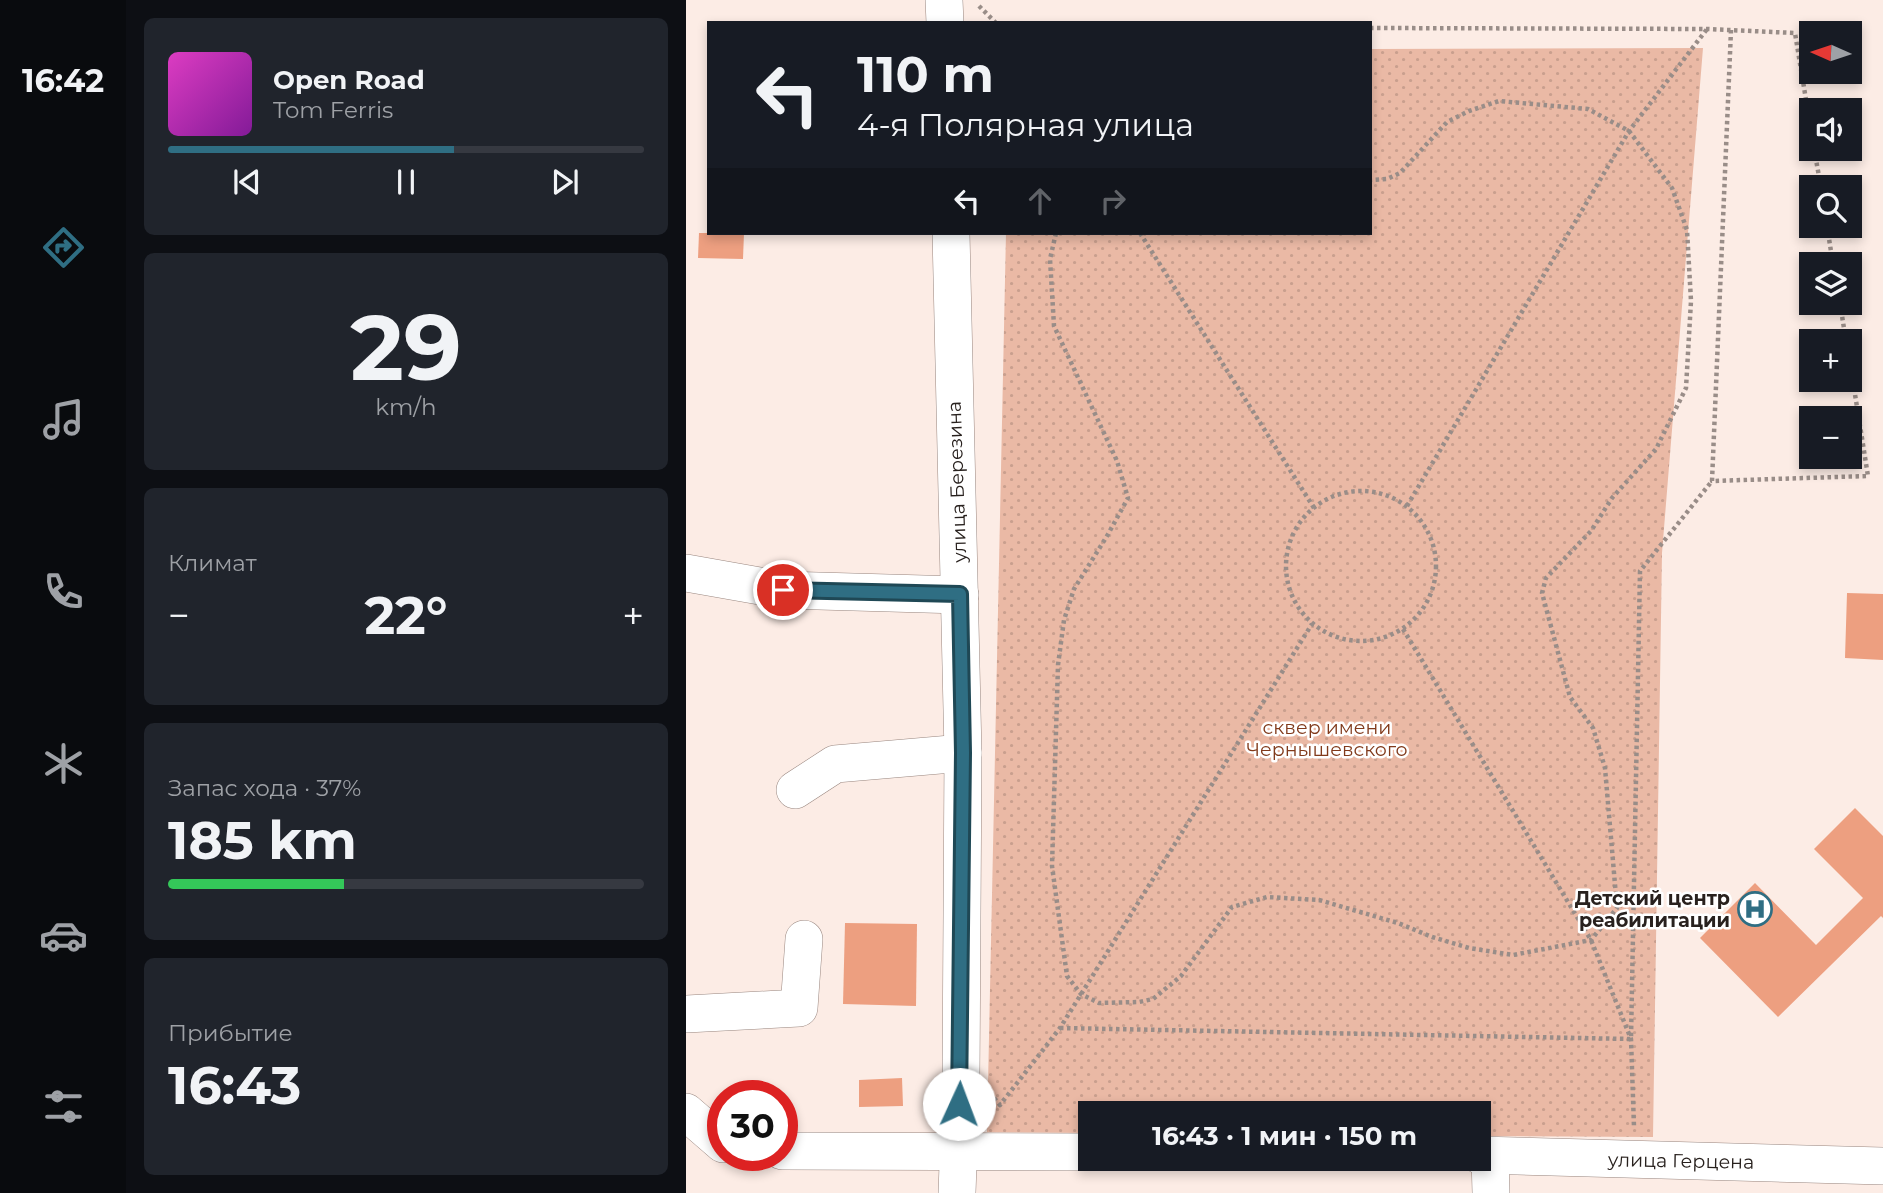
<!DOCTYPE html>
<html lang="ru">
<head>
<meta charset="utf-8">
<style>
  :root { --surface:#171b24; --page:#20242c; --text:#f1f3f6; --muted:#9ea1a6; --line:#363941; --accent:#2f6e83 }
  body { margin:0; font-family:Montserrat,sans-serif; background:var(--page); color:var(--text); height:100vh; display:flex; flex-direction:column; font-size:26px; white-space:nowrap }
  * { box-sizing:border-box; margin:0 }
  p { font-size:23px; color:var(--muted) }
  .icon { flex:none; width:38px; height:38px; fill:none; stroke:currentColor; stroke-width:2; stroke-linecap:round; stroke-linejoin:round }
  .map { position:relative; flex:1; overflow:hidden }
  .details { display:flex; flex-direction:column; gap:18px; padding:18px; background:#0d0f14; width:560px }
  .details>* { flex:none }
  .banner { position:absolute; left:21px; top:21px; width:665px; height:214px; border-radius:0px; box-shadow:0 4px 10px #0003; background:#171b24; color:var(--text); overflow:hidden }
  .needle { width:46px; rotate:273deg }
  .controls { position:absolute; left:1113px; top:21px; display:grid; gap:14px }
  .controls a { display:grid; place-items:center; width:63px; height:63px; border-radius:0px; background:var(--surface); box-shadow:0 4px 10px #0003; font-size:35px }
  .speed { position:absolute; left:21px; top:1080px; display:flex; gap:14px; font-size:35px; font-weight:700; text-align:center }
  .speed>* { display:grid; place-content:center; width:91px; height:91px; border-radius:50%; background:var(--surface); box-shadow:0 4px 10px #0003; line-height:1 }
  .speed .limit { border:10px solid #d22; background:#fff; color:#111 }
  .pin { position:absolute; display:grid; place-items:center; width:60px; height:60px; color:#fff; margin:-30px; border:4px solid #fff; border-radius:50%; box-shadow:0 2px 7px #0007 }
  .me { position:absolute; width:77px; margin:-38px; rotate:2deg; stroke-linejoin:round; filter:drop-shadow(0 0 5px #0008) }
  .turn { display:flex; align-items:center; gap:24px; height:147px; padding:0 35px; font-size:32px }
  .turn .icon { width:91px; height:91px; stroke-width:2.5 }
  .turn b { display:block; font-size:49px; line-height:60px }
  .lanes { display:flex; align-items:center; height:66px; padding:0 35px; background:#0003; justify-content:center; gap:35px; direction:ltr }
  .lanes .off { opacity:.35 }
  .big { font-size:52px; font-weight:700; line-height:1.1 }
  .details .card { flex:1; display:flex; flex-direction:column; justify-content:center; gap:10px; min-width:0; padding:0 24px; border-radius:10px; background:var(--page) }
  .details .dial { align-items:center; gap:0 }
  .dial b { font-size:91px; line-height:1 }
  .song { display:flex; align-items:center; gap:21px }
  .cover { width:84px; height:84px; border-radius:10px; background:linear-gradient(135deg,hsl(310 70% 55%),hsl(290 70% 35%)) }
  .played { height:7px; border-radius:4px; background:linear-gradient(90deg,var(--accent) 60%,var(--line) 60%) }
  .keys { display:flex; justify-content:space-around; direction:ltr }
  .heat { display:flex; justify-content:space-between; align-items:center; font-size:38px; direction:ltr }
  .charge { height:10px; border-radius:5px; background:linear-gradient(90deg,#34c759 37%,var(--line) 0) }
  .trip { position:absolute; left:392px; top:1101px; width:413px; height:70px; border-radius:0px; background:var(--surface); box-shadow:0 4px 10px #0003; font-weight:700; line-height:70px; text-align:center }
  main { display:flex; flex:1; min-height:0 }
  .tabs { display:flex; flex-direction:column; width:126px; justify-content:space-around; align-items:center; background:#090b0e; color:var(--muted) }
  .tabs .icon { width:49px; height:49px }
  .tabs .selected { color:var(--accent) }
  .tabs b { font-size:32px; color:var(--text) }
  .map>svg:first-child { display:block }
  .park { fill:url(#park-dots) }
  .building { fill:#ed9f80 }
  .lines { fill:none; stroke-linecap:round; stroke-linejoin:round }
  .minor-casing { stroke:#99867f; stroke-width:38 }
  .path { stroke:#998d88; stroke-width:4.5; stroke-dasharray:3.5 3.5; stroke-linecap:butt }
  .minor { stroke:#fff; stroke-width:37 }
  .route-casing { stroke:#1f4855; stroke-width:18 }
  .route { stroke:#2f6e83; stroke-width:12 }
  .labels { text-anchor:middle; dominant-baseline:central; stroke-width:5; stroke-linejoin:round; paint-order:stroke }
  .street-label { font-size:19px; fill:#28211e; stroke:#fff }
  .park-label { font-size:19px; fill:#813a1b; stroke:#fff }
  .poi-label { font-size:19px; font-weight:bold; fill:#28211e; stroke:#fff; text-anchor:end }
</style>
</head>
<body>
<main>
<nav class="tabs">
<b>16:42</b>
<svg class="icon selected" aria-label="directions" viewBox="0 0 24 24"><path d="M12 3l9 9-9 9-9-9zM9 14v-3h6M13 9l2 2-2 2"/></svg>
<svg class="icon" aria-label="music" viewBox="0 0 24 24"><path d="M9 18V5l10-2v13"/><circle cx="6" cy="18" r="3"/><circle cx="16" cy="16" r="3"/></svg>
<svg class="icon" aria-label="phone" viewBox="0 0 24 24"><path d="M5 4h4l2 5-3 2q2 4 5 5l2-3 5 2v4C11 20 4 13 5 4z"/></svg>
<svg class="icon" aria-label="climate" viewBox="0 0 24 24"><path d="M12 3v18M4 7l16 10M4 17L20 7"/></svg>
<svg class="icon" aria-label="car" viewBox="0 0 24 24"><path d="M5 17H2v-5l4-1 3-4h7l3 4 3 1v5h-3M9 17h6M6 11h13"/><circle cx="7" cy="17" r="2"/><circle cx="17" cy="17" r="2"/></svg>
<svg class="icon" aria-label="filters" viewBox="0 0 24 24"><path d="M4 7h16M4 17h16"/><circle cx="9" cy="7" r="2"/><circle cx="15" cy="17" r="2"/></svg>
</nav>
<section class="details">
<div class="card">
<div class="song"><i class="cover"></i><div><b>Open Road</b><p>Tom Ferris</p></div></div>
<div class="played"></div>
<div class="keys"><svg class="icon" aria-label="previous" viewBox="0 0 24 24"><path d="M18 5L8 12l10 7zM5 5v14"/></svg><svg class="icon" aria-label="pause" viewBox="0 0 24 24"><path d="M8 5v14M16 5v14"/></svg><svg class="icon" aria-label="next" viewBox="0 0 24 24"><path d="M6 5l10 7-10 7zM19 5v14"/></svg></div>
</div>
<div class="card dial"><b>29</b><p>km/h</p></div>
<div class="card"><p>Климат</p>
<div class="heat"><a>−</a><b class="big">22°</b><a>+</a></div>
</div>
<div class="card"><p>Запас хода · 37%</p><b class="big">185 km</b><div class="charge"></div></div>
<div class="card"><p>Прибытие</p><b class="big">16:43</b></div>
</section>
<div class="map">
<svg width="1197" height="1193" viewBox="0 0 1197 1193">
  <defs>
    <pattern id="park-dots" width="8" height="8" patternUnits="userSpaceOnUse" patternTransform="scale(1.75)"><rect width="8" height="8" fill="#eab9a5"/><path d="M2 2h.1M6 6h.1" fill="none" stroke="#c99f8e" stroke-width="1.8" stroke-linecap="round"/></pattern>
  </defs>
  <rect width="100%" height="100%" fill="#fcece5"/>
  <polygon class="park" points="1017,48 976,553 967,1137 793,1136 793,1113 404,1113 404,1133 301,1132 320,233 684,233 684,49"/>
  <g class="building">
    <polygon points="13,233 58,233 57,259 12,258"/>
    <polygon points="1161,593 1197,594 1197,660 1159,658"/>
    <polygon points="1169,808 1197,836 1197,918 1195,916 1092,1017 1014,938 1069,883 1130,945 1177,898 1128,849"/>
    <polygon points="159,923 231,924 230,1006 157,1004"/>
    <polygon points="216,1078 217,1106 173,1107 173,1080"/>
  </g>
  <g class="lines">
    <g class="minor-casing">
      <g id="minor">
        <polyline points="258,0 259,23"/>
        <polyline points="265,233 277,753 275,1080 271,1193"/>
        <polyline points="0,573 97,590 274,595"/>
        <polyline points="109,790 149,764 277,753"/>
        <polyline points="0,1014 113,1008 118,939"/>
        <polyline points="0,1112 37,1144"/>
        <polyline points="96,1151 404,1152"/>
        <polyline points="793,1155 1197,1166"/>
        <polyline points="804,1156 805,1193"/>
      </g>
    </g>
    <g class="path">
      <polyline points="293,6 310,23"/>
      <polyline points="684,28 1021,29 1109,33 1125,130"/>
      <polyline points="1045,30 1026,481 1182,476 1164,363"/>
      <polyline points="1128,149 1135,187"/>
      <polyline points="1141,226 1147,264"/>
      <polyline points="370,233 364,259 368,326 431,461 442,498 421,536 388,589 378,620 372,665 366,866 381,976 395,994 413,1003 453,1002 467,999 495,976 546,907 581,897 633,900 712,923 746,937 783,948 827,955 905,940 931,908 919,768 907,728 884,697 856,593 860,578 905,531 926,498 970,449 1000,388 1005,301 1001,230 986,188 943,131 902,109 813,101 783,111 761,122 714,173 701,179 684,180"/>
      <polyline points="454,233 628,508"/>
      <polyline points="1154,303 1160,341"/>
      <circle cx="675" cy="566" r="75"/>
      <polyline points="721,506 943,131 1021,29"/>
      <polyline points="717,629 905,940 945,1039 948,1127"/>
      <polyline points="374,1028 945,1039 954,571 1026,481"/>
      <polyline points="308,1098 314,1105 374,1028 626,624"/>
    </g>
    <use href="#minor" class="minor"/>
  </g>
  <g class="lines">
    <g class="route-casing">
      <polyline id="route" points="97,590 274,594 277,753 273,1104"/>
    </g>
    <use href="#route" class="route"/>
  </g>
  <defs>
    <g id="hospital-ring" transform="scale(1.75)"><circle r="9.5" fill="#fff" stroke="#2f6e83" stroke-width="1.5"/><path d="M-5-5h3v3.5h4V-5h3V5h-3V1.5h-4V5h-3Z" fill="#2f6e83"/></g>
  </defs>
  <g fill-rule="evenodd">
    <use href="#hospital-ring" x="1069" y="909"/>
  </g>
  <g class="labels">
    <g class="street-label">
      <text transform="translate(271 482) rotate(-92)">улица Березина</text>
      <text transform="translate(995 1161) rotate(1)">улица Герцена</text>
    </g>
    <g class="park-label">
      <text x="641" y="727">сквер имени<tspan x="641" dy="22">Чернышевского</tspan></text>
    </g>
    <g class="poi-label">
      <text x="1044" y="898">Детский центр<tspan x="1044" dy="22">реабилитации</tspan></text>
    </g>
  </g>
</svg>
<div class="controls">
<a><svg class="needle" viewBox="-14 -14 28 28"><path d="M0-13l5 13h-10z" fill="#e53935"/><path d="M0 13l5-13h-10z" fill="#9ea1a6"/></svg></a>
<a><svg class="icon" aria-label="sound" viewBox="0 0 24 24"><path d="M4 9h4l5-4v14l-5-4H4zM17 9q2 3 0 6"/></svg></a>
<a><svg class="icon" aria-label="search" viewBox="0 0 24 24"><circle cx="10" cy="10" r="6"/><path d="M15 15l6 6"/></svg></a>
<a><svg class="icon" aria-label="layers" viewBox="0 0 24 24"><path d="M12 4l9 5-9 5-9-5zM3 14l9 5 9-5"/></svg></a>
<a>+</a>
<a>−</a>
</div>
<div class="speed"><div class="limit">30</div></div>
<div class="pin" style="left:97px;top:590px;background:#d93025"><svg class="icon" aria-label="arrive" viewBox="0 0 24 24"><path d="M6 21V4h12l-3 4 3 4H6"/></svg></div>
<svg class="me" style="left:273px;top:1104px" viewBox="-20 -20 40 40"><circle r="19" fill="#fff"/><path d="M0-13L10 11 0 6-10 11z" fill="#2f6e83"/></svg>
<div class="trip">16:43 · 1 мин · 150 m</div>
<div class="banner">
<div class="turn"><svg class="icon" aria-label="left" viewBox="0 0 24 24"><path d="M17 20v-9H6M10 6l-5 5 5 5"/></svg><div><b>110 m</b>4-я Полярная улица</div></div>
<div class="lanes"><svg class="icon" aria-label="left" viewBox="0 0 24 24"><path d="M17 20v-9H6M10 6l-5 5 5 5"/></svg><svg class="icon off" aria-label="ahead" viewBox="0 0 24 24"><path d="M12 20V5M6 11l6-6 6 6"/></svg><svg class="icon off" aria-label="right" viewBox="0 0 24 24"><path d="M7 20v-9h11M14 6l5 5-5 5"/></svg></div>
</div>
</div>
</main>
</body>
</html>
